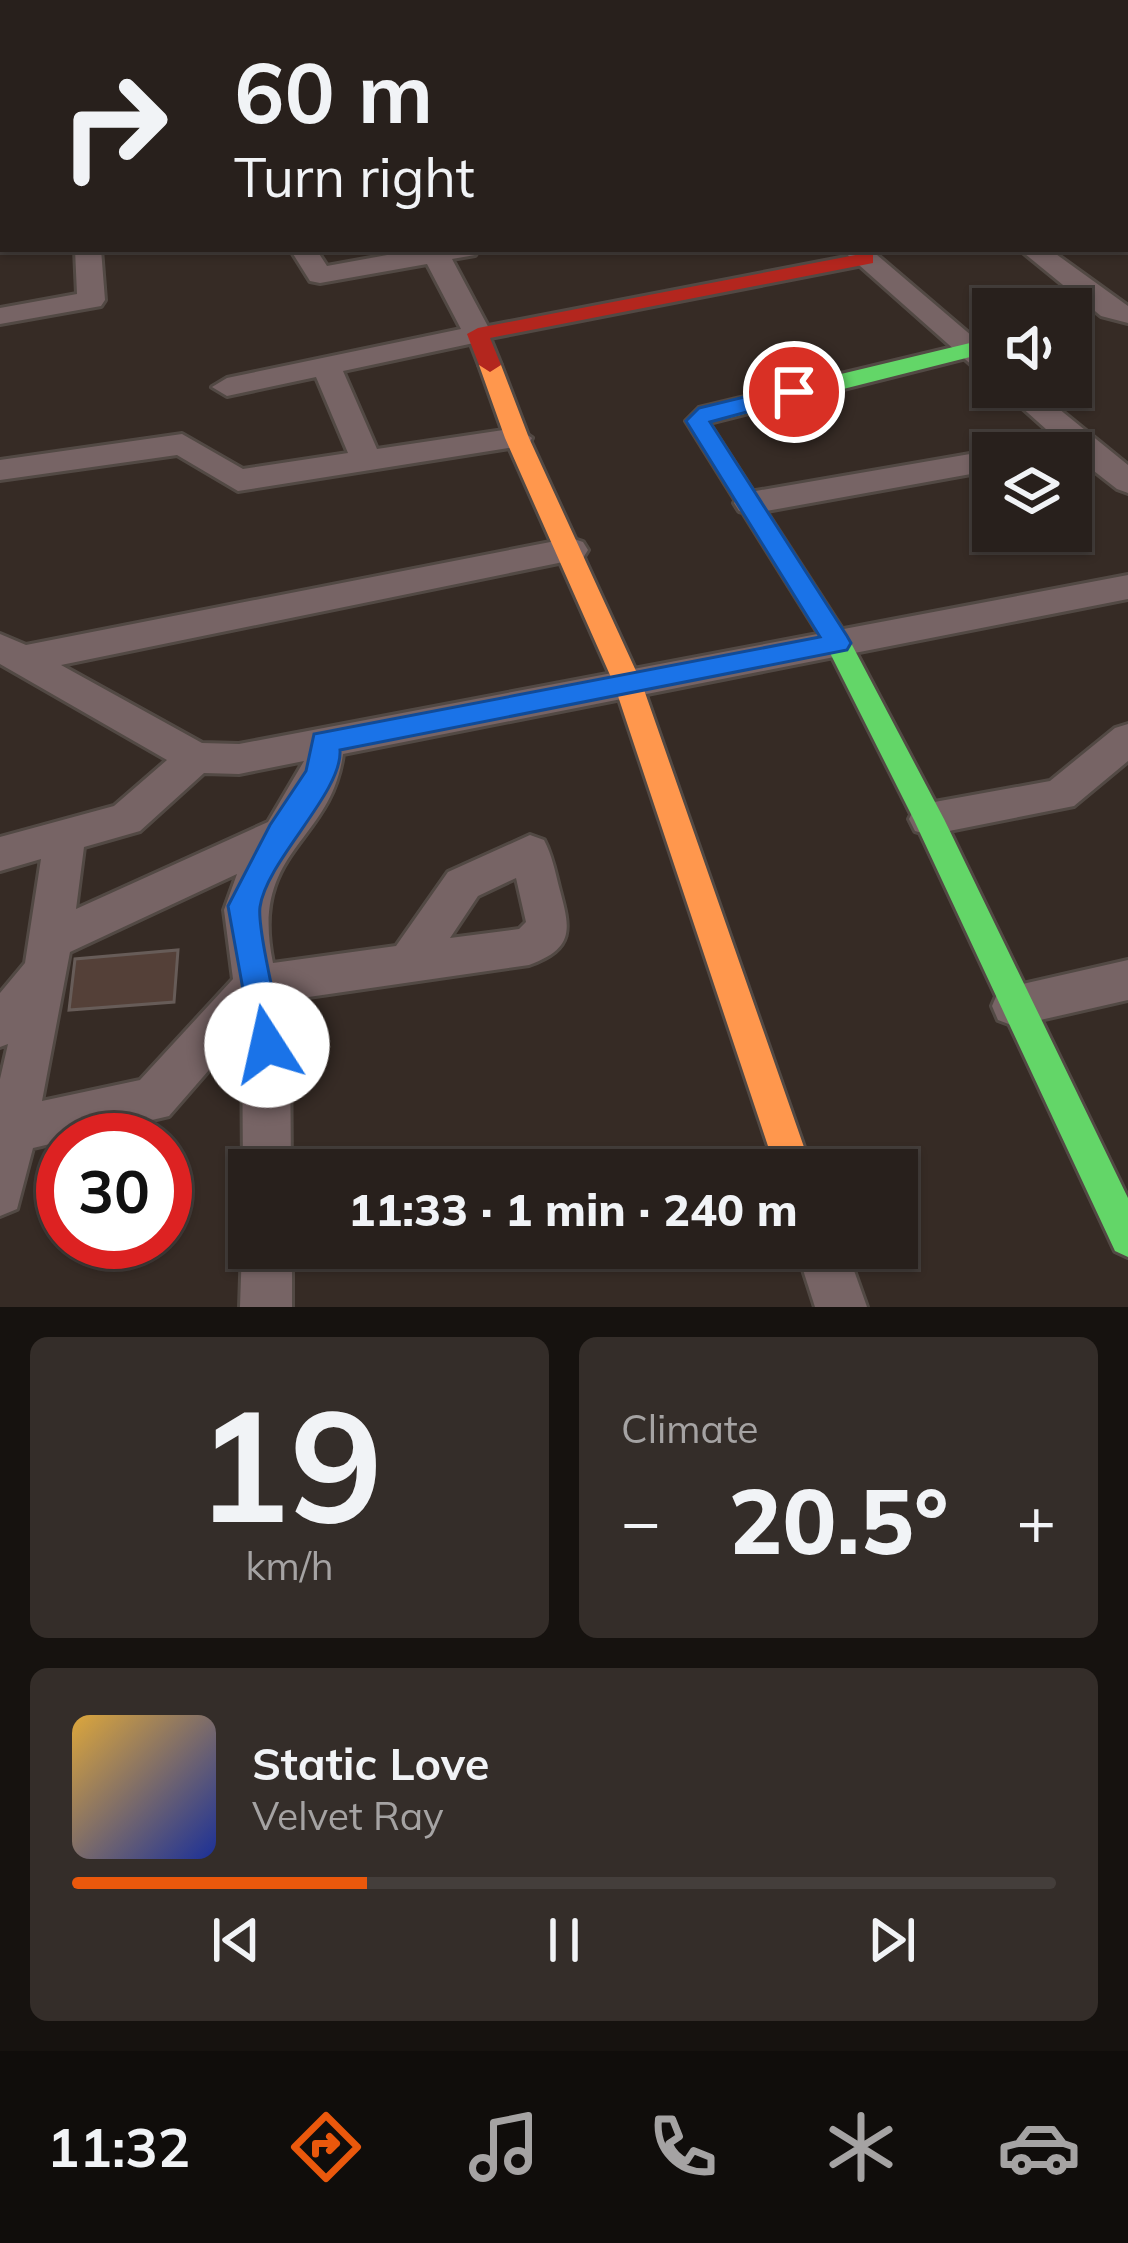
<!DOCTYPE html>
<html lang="en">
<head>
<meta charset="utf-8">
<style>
  :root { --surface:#28201c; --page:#342d29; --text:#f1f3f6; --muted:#a5a3a3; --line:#443e3b; --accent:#ea580c }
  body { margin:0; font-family:Mulish,sans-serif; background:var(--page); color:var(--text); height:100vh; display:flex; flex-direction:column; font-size:45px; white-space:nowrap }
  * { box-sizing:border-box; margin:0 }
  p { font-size:39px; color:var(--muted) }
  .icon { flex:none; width:66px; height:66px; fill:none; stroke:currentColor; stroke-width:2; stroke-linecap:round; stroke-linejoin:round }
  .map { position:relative; height:1307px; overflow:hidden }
  .drawer { display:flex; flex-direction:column; gap:30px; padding:30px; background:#16120f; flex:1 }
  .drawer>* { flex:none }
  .hud { position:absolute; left:0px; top:0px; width:1128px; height:252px; box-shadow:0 3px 9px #0004,0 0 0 3px var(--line); background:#28201c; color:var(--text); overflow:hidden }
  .fabs { position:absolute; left:972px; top:288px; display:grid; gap:24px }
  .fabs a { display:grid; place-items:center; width:120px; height:120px; border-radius:0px; background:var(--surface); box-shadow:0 3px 9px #0004,0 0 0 3px var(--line); font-size:60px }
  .speed { position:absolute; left:36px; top:1113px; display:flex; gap:24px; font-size:60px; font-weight:700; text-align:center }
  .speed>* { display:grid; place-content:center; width:156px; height:156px; border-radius:50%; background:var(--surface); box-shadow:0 3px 9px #0004,0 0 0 3px var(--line); line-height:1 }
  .speed .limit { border:18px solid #d22; background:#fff; color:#111 }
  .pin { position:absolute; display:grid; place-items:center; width:102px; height:102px; color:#fff; margin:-51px; border:6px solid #fff; border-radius:50%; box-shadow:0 3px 12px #0007 }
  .me { position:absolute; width:132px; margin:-66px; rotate:350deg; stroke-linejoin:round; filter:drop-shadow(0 0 9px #0008) }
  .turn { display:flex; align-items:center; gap:42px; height:252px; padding:0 36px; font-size:54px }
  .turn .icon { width:156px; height:156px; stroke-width:2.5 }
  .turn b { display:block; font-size:84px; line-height:102px }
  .big { font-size:90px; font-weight:800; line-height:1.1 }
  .drawer .tile { flex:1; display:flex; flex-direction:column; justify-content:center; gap:18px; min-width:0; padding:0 42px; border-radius:18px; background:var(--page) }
  .drawer .dial { align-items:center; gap:0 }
  .dial b { font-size:156px; line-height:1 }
  .song { display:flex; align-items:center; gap:36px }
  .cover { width:144px; height:144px; border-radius:18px; background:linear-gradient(135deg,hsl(40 70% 55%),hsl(230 70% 35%)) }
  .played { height:12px; border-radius:6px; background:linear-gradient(90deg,var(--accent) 30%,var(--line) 30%) }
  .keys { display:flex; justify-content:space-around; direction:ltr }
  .heat { display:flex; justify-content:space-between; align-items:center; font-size:66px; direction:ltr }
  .drawer .tiles { flex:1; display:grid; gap:30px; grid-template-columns:1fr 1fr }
  .tile:last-child { grid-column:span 2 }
  .trip { position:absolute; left:228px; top:1149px; width:690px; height:120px; border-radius:0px; background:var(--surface); box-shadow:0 3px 9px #0004,0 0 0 3px var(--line); font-weight:800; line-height:120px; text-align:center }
  .tab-bar { display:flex; height:192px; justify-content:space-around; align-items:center; background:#100d0b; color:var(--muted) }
  .tab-bar .icon { width:84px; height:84px }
  .tab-bar .current { color:var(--accent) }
  .tab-bar b { font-size:54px; color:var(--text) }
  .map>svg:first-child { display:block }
  .building { fill:#544038; stroke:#675c58; stroke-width:3 }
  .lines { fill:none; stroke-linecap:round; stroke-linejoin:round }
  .street-casing { stroke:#524944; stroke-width:6 }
  .fast-casing { stroke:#524944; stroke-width:6 }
  .slow-casing { stroke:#524944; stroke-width:6 }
  .jam-casing { stroke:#524944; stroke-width:6 }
  .street { fill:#776465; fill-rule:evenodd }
  .fast { fill:#63d668; fill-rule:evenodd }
  .slow { fill:#ff974d; fill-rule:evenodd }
  .jam { fill:#b3261e; fill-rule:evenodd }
  .route { fill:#1a73e8; stroke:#114b97; stroke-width:3 }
</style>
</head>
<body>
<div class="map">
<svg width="1128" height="1307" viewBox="0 0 1128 1307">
  <rect width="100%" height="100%" fill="#362b25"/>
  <polygon class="building" points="178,950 174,1002 69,1010 75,959"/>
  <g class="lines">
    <g class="street-casing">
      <g id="street">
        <polygon points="96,0 116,0 118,3 98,3"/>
        <polygon points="270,0 290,0 292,3 272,3"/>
        <polygon points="392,0 412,0 414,3 394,3"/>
        <polygon points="546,0 567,0 569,3 548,3"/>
        <polygon points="701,0 723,0 725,3 703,3"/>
        <polygon points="939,0 962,0 964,3 941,3"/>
        <polygon points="1116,0 1128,0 1128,8 1125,3 1114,3"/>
        <polygon points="0,2 5,3 3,23 0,23"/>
        <polygon points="1125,96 1128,97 1128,112 1125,111"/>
        <rect x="0" y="102" width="3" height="14"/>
        <polygon points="1125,188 1128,189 1128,206 1125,205"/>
        <polygon points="75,249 101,249 105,300 101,306 0,324 0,308 77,294"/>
        <polygon points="290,249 316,249 327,266 420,249 479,249 475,255 452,259 492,334 488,340 343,371 377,449 517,428 532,438 528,445 238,491 177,455 0,480 0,460 182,434 243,469 348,453 316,377 227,396 212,387 227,378 461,329 427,264 320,283 310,281"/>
        <polygon points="841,249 870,249 993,354 993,378 983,375"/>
        <polygon points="1019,249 1049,249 1128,306 1128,323 1101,316"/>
        <polygon points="999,387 1032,387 1128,465 1128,493 1117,489 1071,453 1014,453 1019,446 1056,438"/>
        <polygon points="993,450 1004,453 993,453 993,470 750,514 739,511 734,503 739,495 750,492"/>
        <path d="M571 538 583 542 588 550 583 558 61 665 202 743 239 744 1128 575V599L343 754C331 844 249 849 273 963L396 946 448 872 530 835 544 840C552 855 555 871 559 887 570 928 576 948 529 965L281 1001 290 1045 291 1170H249V1184L243 1170 242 1032 169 1116 33 1148 17 1209 0 1216V1079L8 1044 0 1047V993L25 963 41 859 0 871V837L114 806 167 760 0 664V634L26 645ZM304 761 268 822 76 909 84 847 140 831 204 773 239 774ZM237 874 224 910 233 979 140 1080 42 1101 70 952ZM516 878 526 922 519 929 450 938 478 896Z"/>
        <polygon points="1128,724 1128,761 1074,806 929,835 915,831 909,819 915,807 929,803 1050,781 1115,728"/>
        <polygon points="1128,960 1128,1000 1014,1026 998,1020 992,1006 998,992 1014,986"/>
        <polygon points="249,1231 249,1248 292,1248 292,1307 240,1307 242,1248"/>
        <polygon points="796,1248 846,1248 867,1307 815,1307"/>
      </g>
    </g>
    <g class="fast-casing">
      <polygon id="fast" points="970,343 978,345 978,355 709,423 851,643 944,819 1128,1198 1128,1257 1115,1251 914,820 827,647 686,421 699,408"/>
    </g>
    <g class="slow-casing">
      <polygon id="slow" points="490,358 501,365 529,438 642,684 812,1170 776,1170 614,684 505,438 479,365"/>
    </g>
    <g class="jam-casing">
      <polygon id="jam" points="866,253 873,255 873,263 490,338 501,365 490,372 479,365 467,334 478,328"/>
    </g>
    <use href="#street" class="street"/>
    <use href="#fast" class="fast"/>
    <use href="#slow" class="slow"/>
    <use href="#jam" class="jam"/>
  </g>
  <path class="route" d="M794 385 802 387V397L710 422 847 636 851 643 847 650 340 750C343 792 266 861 260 907 257 928 279 1018 284 1045L279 1056 267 1061 255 1056 228 906 270 825 306 771 314 734 820 637 686 421 699 408Z"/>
</svg>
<div class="fabs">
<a><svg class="icon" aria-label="sound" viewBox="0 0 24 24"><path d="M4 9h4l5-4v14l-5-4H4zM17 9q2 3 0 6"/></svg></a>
<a><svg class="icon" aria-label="layers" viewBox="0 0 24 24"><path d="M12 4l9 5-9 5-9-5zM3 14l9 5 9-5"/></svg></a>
</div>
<div class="speed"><div class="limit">30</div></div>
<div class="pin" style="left:794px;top:392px;background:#d93025"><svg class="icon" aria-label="arrive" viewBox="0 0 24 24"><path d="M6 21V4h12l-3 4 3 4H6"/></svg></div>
<svg class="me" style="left:267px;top:1045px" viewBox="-20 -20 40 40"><circle r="19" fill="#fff"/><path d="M0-13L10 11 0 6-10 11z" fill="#1a73e8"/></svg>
<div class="trip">11:33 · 1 min · 240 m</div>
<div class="hud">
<div class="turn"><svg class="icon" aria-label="right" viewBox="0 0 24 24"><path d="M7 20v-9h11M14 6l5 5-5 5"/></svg><div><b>60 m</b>Turn right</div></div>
</div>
</div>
<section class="drawer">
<div class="tiles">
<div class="tile dial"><b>19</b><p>km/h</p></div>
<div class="tile"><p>Climate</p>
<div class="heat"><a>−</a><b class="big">20.5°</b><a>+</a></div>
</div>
<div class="tile">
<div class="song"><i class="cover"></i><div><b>Static Love</b><p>Velvet Ray</p></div></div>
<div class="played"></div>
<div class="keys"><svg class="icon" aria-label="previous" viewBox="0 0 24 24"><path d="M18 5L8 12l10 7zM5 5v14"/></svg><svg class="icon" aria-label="pause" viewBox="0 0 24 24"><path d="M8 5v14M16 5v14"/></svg><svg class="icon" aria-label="next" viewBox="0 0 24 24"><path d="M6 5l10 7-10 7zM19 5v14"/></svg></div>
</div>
</div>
</section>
<nav class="tab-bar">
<b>11:32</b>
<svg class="icon current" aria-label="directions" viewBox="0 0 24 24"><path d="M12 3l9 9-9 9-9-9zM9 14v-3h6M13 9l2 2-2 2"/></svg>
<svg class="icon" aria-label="music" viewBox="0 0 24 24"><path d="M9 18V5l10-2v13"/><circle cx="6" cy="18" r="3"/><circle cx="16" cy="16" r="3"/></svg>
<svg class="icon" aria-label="phone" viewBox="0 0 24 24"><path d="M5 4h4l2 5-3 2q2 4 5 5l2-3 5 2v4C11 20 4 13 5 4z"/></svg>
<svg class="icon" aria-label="climate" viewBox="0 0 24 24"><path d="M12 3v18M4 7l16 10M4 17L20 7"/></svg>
<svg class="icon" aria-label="car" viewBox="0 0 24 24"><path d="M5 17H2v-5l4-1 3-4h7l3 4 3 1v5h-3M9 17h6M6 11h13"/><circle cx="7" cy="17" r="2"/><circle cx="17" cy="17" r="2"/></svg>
</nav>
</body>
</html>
